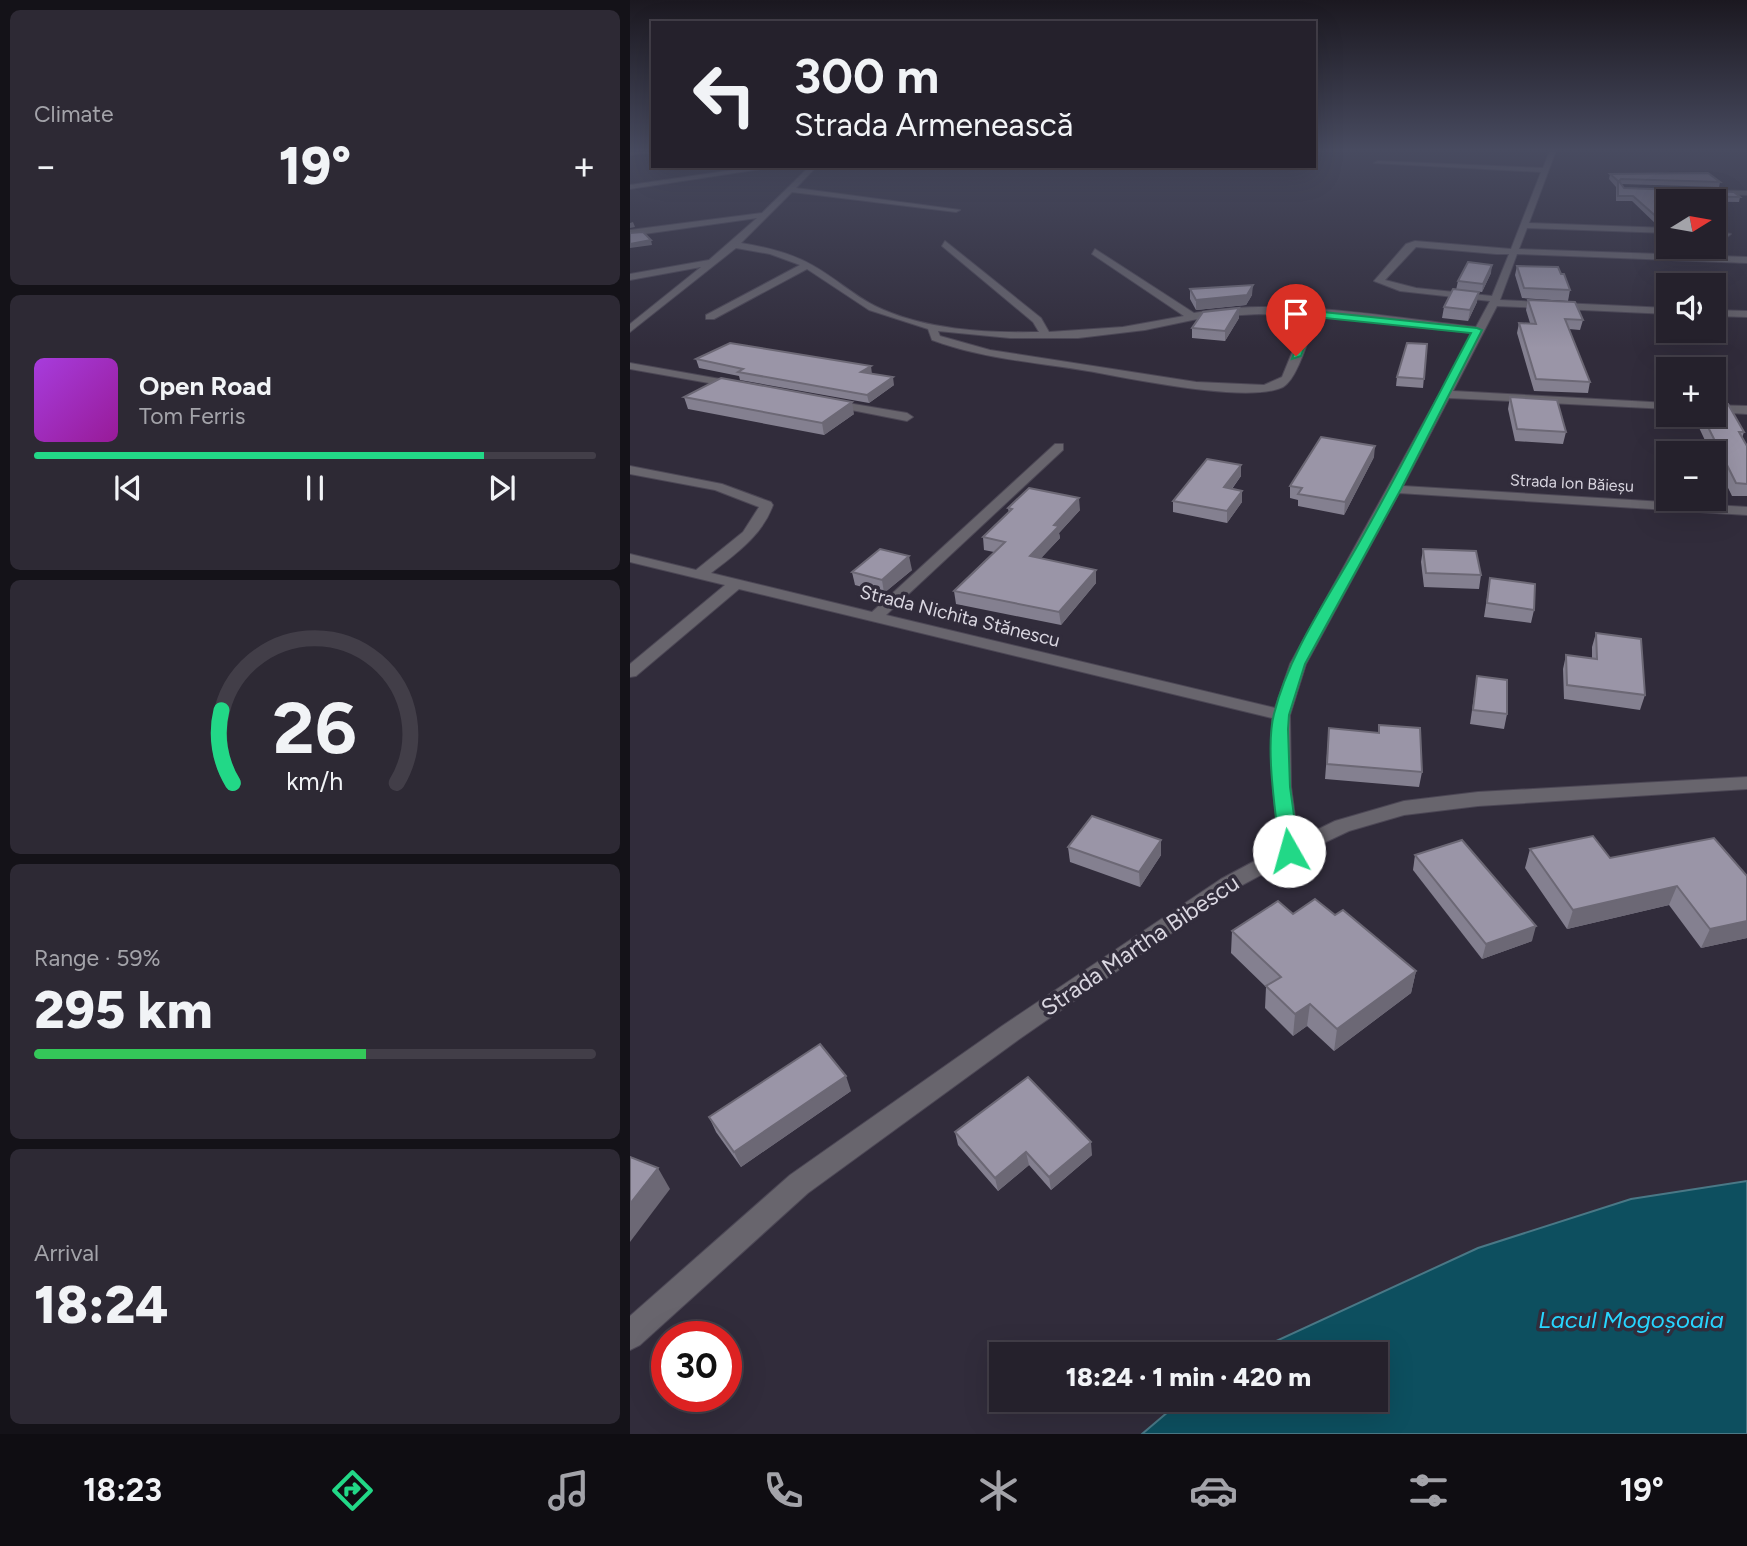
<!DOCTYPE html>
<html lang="en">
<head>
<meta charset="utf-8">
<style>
  :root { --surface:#25212c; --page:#2d2934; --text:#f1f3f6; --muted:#a3a3a9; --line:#423e48; --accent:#22d887 }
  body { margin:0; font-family:Figtree,sans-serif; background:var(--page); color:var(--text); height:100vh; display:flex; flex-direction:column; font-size:26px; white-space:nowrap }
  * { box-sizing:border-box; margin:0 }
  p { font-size:23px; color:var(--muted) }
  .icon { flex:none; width:38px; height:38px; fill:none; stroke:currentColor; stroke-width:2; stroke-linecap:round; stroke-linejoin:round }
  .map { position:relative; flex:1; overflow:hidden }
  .panel { display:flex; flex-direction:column; gap:10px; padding:10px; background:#141218; width:630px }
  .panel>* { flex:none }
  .hud { position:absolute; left:21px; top:21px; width:665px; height:147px; border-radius:0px; box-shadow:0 7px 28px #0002,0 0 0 2px var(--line); background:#25212c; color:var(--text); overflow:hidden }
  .needle { width:46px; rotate:79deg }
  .controls { position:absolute; left:1026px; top:189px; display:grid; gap:14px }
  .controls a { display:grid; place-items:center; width:70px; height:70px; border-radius:0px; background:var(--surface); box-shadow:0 7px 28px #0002,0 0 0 2px var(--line); font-size:35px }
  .speed { position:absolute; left:21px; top:1321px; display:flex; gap:14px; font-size:35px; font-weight:700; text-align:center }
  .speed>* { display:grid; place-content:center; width:91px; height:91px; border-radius:50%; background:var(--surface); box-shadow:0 7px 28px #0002,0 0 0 2px var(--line); line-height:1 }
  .speed .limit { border:10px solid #d22; background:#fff; color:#111 }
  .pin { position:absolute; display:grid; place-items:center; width:60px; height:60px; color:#fff; margin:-72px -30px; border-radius:50% 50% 50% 0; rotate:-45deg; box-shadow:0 0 7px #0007 }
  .pin .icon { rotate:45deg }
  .me { position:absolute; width:77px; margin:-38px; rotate:353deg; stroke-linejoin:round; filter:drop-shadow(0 0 5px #0008) }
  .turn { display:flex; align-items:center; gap:24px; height:147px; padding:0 28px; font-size:32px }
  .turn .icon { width:91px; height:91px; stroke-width:2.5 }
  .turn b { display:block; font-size:49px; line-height:60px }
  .big { font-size:52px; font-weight:800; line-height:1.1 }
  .panel .card { flex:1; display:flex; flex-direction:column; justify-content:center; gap:10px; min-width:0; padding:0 24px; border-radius:10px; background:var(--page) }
  .panel .dial { align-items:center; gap:0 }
  .dial svg { height:182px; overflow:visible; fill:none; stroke:var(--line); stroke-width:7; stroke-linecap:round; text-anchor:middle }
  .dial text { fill:var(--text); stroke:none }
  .song { display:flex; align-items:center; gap:21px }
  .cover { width:84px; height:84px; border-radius:10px; background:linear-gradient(135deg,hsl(280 70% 55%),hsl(300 70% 35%)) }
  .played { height:7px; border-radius:4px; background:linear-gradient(90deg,var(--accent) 80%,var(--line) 80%) }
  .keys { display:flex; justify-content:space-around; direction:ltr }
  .heat { display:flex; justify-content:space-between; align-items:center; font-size:38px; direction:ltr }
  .charge { height:10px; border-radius:5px; background:linear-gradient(90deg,#34c759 59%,var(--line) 0) }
  .trip { position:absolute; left:359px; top:1342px; width:399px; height:70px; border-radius:0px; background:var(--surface); box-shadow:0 7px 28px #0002,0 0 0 2px var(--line); font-weight:800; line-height:70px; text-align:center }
  .tabs { display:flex; height:112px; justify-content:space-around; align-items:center; background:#0f0d12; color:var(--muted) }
  .tabs .icon { width:49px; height:49px }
  .tabs .current { color:var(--accent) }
  .tabs b { font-size:32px; color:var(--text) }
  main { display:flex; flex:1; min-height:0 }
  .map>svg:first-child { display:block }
  .water { fill:#0d4f5f; stroke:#4a7886; stroke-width:2 }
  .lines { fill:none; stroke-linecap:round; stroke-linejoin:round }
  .minor-casing { stroke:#4c4755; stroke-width:2 }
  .minor { fill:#68656d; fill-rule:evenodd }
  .wall { fill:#848090 }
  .shaded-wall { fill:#6c6875 }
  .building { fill:#9a95a7; stroke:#6c6875; stroke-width:2 }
  .route { fill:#22d887; stroke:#168c58; stroke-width:2 }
  .labels { text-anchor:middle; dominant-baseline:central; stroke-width:7; stroke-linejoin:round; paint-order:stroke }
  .far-street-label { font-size:16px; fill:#d9d6e0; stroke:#312c3b }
  .street-label { font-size:19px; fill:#d9d6e0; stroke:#312c3b }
  .near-street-label { font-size:23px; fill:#d9d6e0; stroke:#312c3b }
  .near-water-label { font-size:24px; font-style:italic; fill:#27d6ff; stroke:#312c3b }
</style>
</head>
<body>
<main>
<section class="panel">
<div class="card"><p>Climate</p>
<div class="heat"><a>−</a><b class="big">19°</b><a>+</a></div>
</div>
<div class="card">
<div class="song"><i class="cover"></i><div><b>Open Road</b><p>Tom Ferris</p></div></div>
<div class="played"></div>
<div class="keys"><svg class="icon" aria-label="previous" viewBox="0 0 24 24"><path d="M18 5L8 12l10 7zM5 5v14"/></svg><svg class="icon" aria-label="pause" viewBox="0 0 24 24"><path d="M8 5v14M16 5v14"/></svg><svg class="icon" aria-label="next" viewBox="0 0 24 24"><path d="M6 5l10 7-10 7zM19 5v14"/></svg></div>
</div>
<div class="card dial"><svg viewBox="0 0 100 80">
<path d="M14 69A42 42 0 1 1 86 69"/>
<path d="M14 69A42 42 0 0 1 9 37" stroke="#22d887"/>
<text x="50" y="56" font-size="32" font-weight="700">26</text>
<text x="50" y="72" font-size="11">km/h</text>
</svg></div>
<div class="card"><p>Range · 59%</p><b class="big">295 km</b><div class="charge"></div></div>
<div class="card"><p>Arrival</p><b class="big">18:24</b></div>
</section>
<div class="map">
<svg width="1117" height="1434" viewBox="0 0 1117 1434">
  <rect width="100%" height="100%" fill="#312c3b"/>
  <polygon class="water" points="1117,1181 1117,1434 512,1434 552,1400 746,1400 746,1354 618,1354 848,1248 1001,1199"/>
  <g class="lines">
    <g class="minor-casing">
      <g id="minor">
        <polygon points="23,148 23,152 0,155 0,151"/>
        <path d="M921 148H927L899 223 1038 228V233L897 228 889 249 1117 257V263L887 254 870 300 1038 308V314L867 306 823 391 1038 403V409L819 398 773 486 1117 507V515L769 493 676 664 660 715 661 787 668 839 705 821 774 801 848 792 1117 777V789L848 806 774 815 719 831 666 856 605 889 388 1040 178 1193 10 1345 0 1350V1316L160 1175 372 1026 591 879 649 848 643 787 642 718 109 589 6 676 0 677V664L95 585 0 562V554L66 570 113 532 129 507 85 490 0 474V466L92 484 141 502 143 505C132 536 105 554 81 573L242 612 425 444H433V450L256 615 645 708 660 664 843 333 687 316C680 333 668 379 653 387 618 404 499 378 458 371 405 362 353 359 302 340L298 329 239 310 177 269 84 319H76V315L170 265 140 254 106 248 0 332V324L71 267 0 280V274L79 260 127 218 0 236V230L132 213 180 166H187L166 188 330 210 326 212 162 192 111 243C135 247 161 253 182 265 204 277 223 295 245 306 294 330 356 333 409 332L403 322 312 246 315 241 411 318 419 332 493 327 554 316 462 254 465 249 564 313C653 297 757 317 846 327L860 301 770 291 744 281 776 244 785 241 881 249 911 172 744 163 748 161 913 168ZM786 247 866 254H879L862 296 786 288 755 280ZM629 314 677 316 652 377 634 385 566 382 360 350 310 336 308 331 380 338H448L515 330 577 317Z"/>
        <polygon points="131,166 151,166 0,189 0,185"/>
        <polygon points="1078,190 1117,191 1117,195 1081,194"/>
        <polygon points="1083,231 1101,234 1097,237 1083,236"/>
        <polygon points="1083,310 1117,311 1117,317 1083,316"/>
        <polygon points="0,363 107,382 113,385 107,388 0,369"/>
        <polygon points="200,400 277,413 283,417 277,421 196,405 196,401"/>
        <polygon points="1083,405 1117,406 1117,414 1083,412"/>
      </g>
    </g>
    <use href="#minor" class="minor"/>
  </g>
  <g class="wall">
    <polygon points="980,174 1090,182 1089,187 991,184 994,188 1110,197 1109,202 1038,201 1038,226 1027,225 1002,201 986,201 986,187 979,179"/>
    <polygon points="1050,247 1070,247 1068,252 1056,252"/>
    <polygon points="887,266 931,274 940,290 938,301 892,298 885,275"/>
    <polygon points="861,273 852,292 838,291 847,302 838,321 812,318 814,307 826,290 828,281"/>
    <polygon points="560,289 622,295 616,305 566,310 560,299"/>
    <polygon points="898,300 953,320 950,330 939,329 960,382 958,393 904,391 887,333 889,323 900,323 896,310"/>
    <polygon points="609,308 609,318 595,341 562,338 562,328"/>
    <polygon points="797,344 793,388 766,386 767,377"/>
    <polygon points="66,359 242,374 264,385 239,403 110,380 109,376 69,368"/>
    <polygon points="1083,376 1091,391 1088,402 1114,432 1112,438 1117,446 1117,496 1102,496 1083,457 1083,453 1081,453 1063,415 1083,415"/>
    <polygon points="54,397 224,414 194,435 58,409"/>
    <polygon points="880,397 936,432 933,444 885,441 878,409"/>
    <polygon points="744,457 714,515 668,506 668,500 660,498 660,486"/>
    <polygon points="611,465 611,476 602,489 612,491 612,502 597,523 543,512 543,501"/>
    <polygon points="378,508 450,510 429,533 430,538 411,558 466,583 431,625 326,604 324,591 364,552 354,550 353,537 379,513"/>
    <polygon points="793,549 851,575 849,589 794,587 791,562"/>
    <polygon points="282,570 254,593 225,585 222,572"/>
    <polygon points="860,578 904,610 901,623 854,617"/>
    <polygon points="966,633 1015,695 1010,710 934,699 933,669 936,655 962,659 962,647"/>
    <polygon points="847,676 877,714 874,729 840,724"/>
    <polygon points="749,725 792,772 789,787 695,779 699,728 748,733"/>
    <polygon points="531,840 531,855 510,887 440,862 438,847"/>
    <polygon points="900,849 980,858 1117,876 1117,938 1071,948 1039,905 937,929 895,868"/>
    <polygon points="785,855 902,941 852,959 783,870"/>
    <polygon points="663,914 705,915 786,971 781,993 704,1051 677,1026 663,1036 635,1008 636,987 601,953 602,931"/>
    <polygon points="221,1091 111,1167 86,1132 79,1117"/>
    <polygon points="325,1132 462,1155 421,1190 399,1165 368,1191 328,1145"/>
  </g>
  <g class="shaded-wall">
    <polygon points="3,222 5,227 0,228 0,223"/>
    <polygon points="21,240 22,245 0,248 0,244"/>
    <polygon points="862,265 861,273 852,292 853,284"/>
    <polygon points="623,285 622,295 616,305 566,310 566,300"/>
    <polygon points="849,292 847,302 838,321 840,310"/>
    <polygon points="609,308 609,318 595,341 595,331"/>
    <polygon points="241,366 242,374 231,372"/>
    <polygon points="263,377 264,385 239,403 237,395"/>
    <polygon points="222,402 224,414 194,435 192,423"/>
    <polygon points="745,446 744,457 714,515 715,502"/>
    <polygon points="611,465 611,476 594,499 594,487"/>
    <polygon points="612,491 612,502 597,523 597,511"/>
    <polygon points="449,498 450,510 429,533 430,538 401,569 400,556 424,525"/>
    <polygon points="279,556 282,570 254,593 252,580"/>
    <polygon points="466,570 466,583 431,625 429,612"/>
    <polygon points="531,840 531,855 510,887 509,872"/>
    <polygon points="1047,886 1039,905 937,929 943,910"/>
    <polygon points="1117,921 1117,938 1071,948 1080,929"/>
    <polygon points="906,926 902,941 852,959 856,944"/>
    <polygon points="786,971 781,993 704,1051 707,1029"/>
    <polygon points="680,1004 677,1026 663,1036 665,1014"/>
    <polygon points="216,1076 221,1091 111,1167 104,1152"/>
    <polygon points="461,1142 462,1155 421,1190 419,1177"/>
    <polygon points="396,1152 399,1165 368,1191 365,1178"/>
    <polygon points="28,1168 40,1189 0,1242 0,1204"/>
  </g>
  <g class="building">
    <polygon points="1078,173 1090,182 991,179 989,181 994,188 1104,192 1110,197 1037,196 1041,201 1038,201 1038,220 1029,219 1003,196 988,196 988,181 980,174"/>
    <polygon points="13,232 21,240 0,244 0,233"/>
    <polygon points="838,262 862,265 853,284 828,281"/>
    <polygon points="887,266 928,267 931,274 934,274 940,290 894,288"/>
    <polygon points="623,285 617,295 566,300 560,289"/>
    <polygon points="823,289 849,292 840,310 814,307"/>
    <polygon points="898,300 945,302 953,320 935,319 960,382 906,379 889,323 906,324"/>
    <polygon points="609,308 595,331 562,328 573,312"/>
    <polygon points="100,343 241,366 231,372 263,377 237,395 108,372 113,369 66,359"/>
    <polygon points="777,343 797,344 794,379 767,377"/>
    <polygon points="1047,363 1077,365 1080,369 1049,369"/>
    <polygon points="1083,376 1091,391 1085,392 1085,402 1098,404 1114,432 1109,432 1117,446 1117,484 1106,483 1072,415 1083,415"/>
    <polygon points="91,378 222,402 192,423 54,397"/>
    <polygon points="880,397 927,400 936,432 887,429"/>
    <polygon points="691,437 745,446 715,502 668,494 672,488 660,486"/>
    <polygon points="577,459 611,465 594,487 612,491 597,511 543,501"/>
    <polygon points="399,488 449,498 424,525 429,526 400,556 466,570 429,612 324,591 375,542 353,537 382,509 378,508"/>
    <polygon points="250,549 279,556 252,580 222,572"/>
    <polygon points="793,549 846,551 851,575 796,573"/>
    <polygon points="860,578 905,584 904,610 857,603"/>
    <polygon points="966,633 1011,639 1015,695 937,685 936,655 967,659"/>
    <polygon points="847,676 877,680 877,714 843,710"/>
    <polygon points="749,725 790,728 792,772 697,764 699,728 749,733"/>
    <polygon points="462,816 531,840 509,872 438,847"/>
    <polygon points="963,836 980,858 1084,838 1117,876 1117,921 1080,929 1047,886 943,910 900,849"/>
    <polygon points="832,840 906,926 856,944 785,855"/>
    <polygon points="685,899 705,915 713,910 786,971 707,1029 680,1004 665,1014 636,986 651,977 602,931 648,901 663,914"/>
    <polygon points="190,1044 216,1076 104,1152 79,1117"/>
    <polygon points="398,1077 461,1142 419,1177 396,1152 365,1178 325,1132"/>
    <polygon points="0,1157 28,1168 0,1204"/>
  </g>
  <linearGradient id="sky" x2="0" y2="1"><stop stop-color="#1b1820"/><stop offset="0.43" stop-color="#484b60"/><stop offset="1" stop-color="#484b60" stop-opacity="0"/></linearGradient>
  <rect width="1117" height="348" fill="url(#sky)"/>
  <path class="route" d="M683 311 847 328 852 330 771 489 675 664 659 715 658 729 660 787 669 851 666 856H653L650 851C646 815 635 748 644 714 659 653 698 598 729 543 768 474 804 403 841 333L686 317 671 356 662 359 679 314Z"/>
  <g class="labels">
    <g class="far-street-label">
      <text transform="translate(942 483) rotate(3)">Strada Ion Băieșu</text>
    </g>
    <g class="street-label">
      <text transform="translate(330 616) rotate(14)">Strada Nichita Stănescu</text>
    </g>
    <g class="near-street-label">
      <text transform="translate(510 945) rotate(-34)">Strada Martha Bibescu</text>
    </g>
    <g class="near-water-label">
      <text x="1001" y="1319">Lacul Mogoșoaia</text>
    </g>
  </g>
</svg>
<div class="controls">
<a><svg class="needle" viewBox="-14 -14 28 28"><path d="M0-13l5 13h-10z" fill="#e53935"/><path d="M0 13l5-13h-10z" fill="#a3a3a9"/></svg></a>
<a><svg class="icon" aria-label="sound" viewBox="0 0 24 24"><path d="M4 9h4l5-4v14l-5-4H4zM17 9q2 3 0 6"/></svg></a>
<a>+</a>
<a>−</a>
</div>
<div class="speed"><div class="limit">30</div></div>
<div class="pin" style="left:666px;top:356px;background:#d93025"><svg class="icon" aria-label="arrive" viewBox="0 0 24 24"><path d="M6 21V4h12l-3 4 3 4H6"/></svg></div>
<svg class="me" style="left:659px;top:851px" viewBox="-20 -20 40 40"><circle r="19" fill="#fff"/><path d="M0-13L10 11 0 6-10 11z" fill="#22d887"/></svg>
<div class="trip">18:24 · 1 min · 420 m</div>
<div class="hud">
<div class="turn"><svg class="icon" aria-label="left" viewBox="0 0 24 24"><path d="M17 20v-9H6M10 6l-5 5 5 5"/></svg><div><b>300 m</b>Strada Armenească</div></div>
</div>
</div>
</main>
<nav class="tabs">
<b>18:23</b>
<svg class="icon current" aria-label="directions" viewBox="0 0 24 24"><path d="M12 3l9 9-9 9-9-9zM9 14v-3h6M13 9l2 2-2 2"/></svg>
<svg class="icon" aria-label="music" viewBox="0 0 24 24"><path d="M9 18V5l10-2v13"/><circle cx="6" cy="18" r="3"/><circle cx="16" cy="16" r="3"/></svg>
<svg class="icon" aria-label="phone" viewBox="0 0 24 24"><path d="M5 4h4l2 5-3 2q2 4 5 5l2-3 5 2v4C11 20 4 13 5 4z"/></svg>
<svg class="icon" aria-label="climate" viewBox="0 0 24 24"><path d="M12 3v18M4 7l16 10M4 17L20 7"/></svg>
<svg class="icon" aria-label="car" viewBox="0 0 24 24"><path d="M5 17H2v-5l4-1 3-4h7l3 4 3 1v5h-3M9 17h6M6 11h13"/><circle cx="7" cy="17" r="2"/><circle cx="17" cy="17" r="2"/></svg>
<svg class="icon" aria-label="filters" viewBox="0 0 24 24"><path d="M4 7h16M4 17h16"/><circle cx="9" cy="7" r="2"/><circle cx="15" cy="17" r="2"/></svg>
<b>19°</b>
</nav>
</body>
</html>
